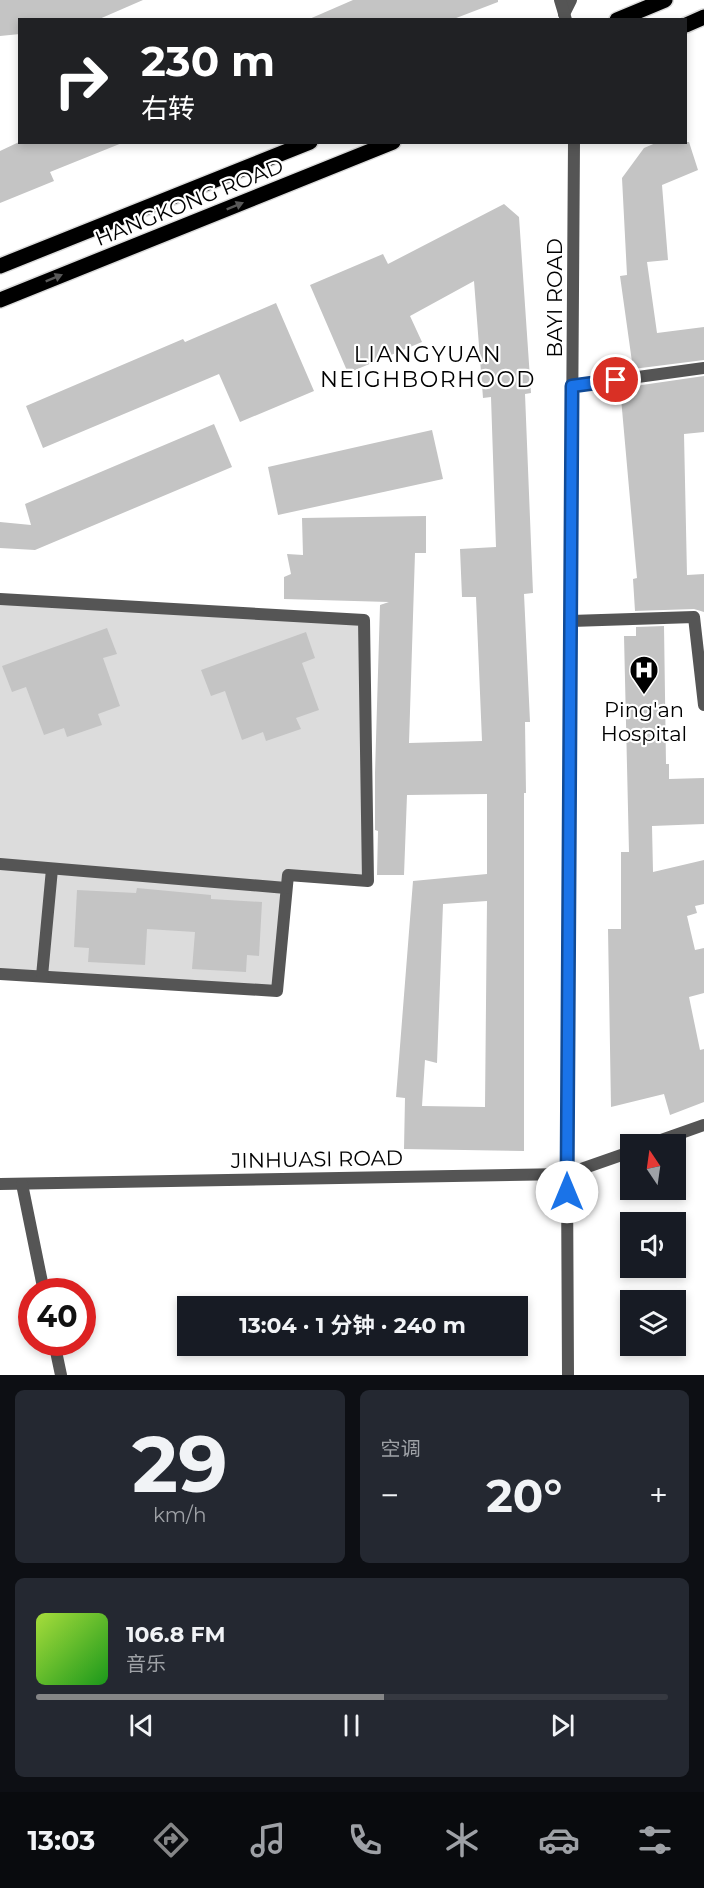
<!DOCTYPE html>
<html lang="zh">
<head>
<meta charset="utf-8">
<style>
  :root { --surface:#171b24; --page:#242831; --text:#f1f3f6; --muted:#9ea1a6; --line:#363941; --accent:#858687 }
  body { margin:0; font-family:Montserrat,"Noto Sans SC",sans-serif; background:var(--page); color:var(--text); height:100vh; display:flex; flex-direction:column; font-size:22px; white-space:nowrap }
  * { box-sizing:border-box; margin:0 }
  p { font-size:20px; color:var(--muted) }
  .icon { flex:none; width:33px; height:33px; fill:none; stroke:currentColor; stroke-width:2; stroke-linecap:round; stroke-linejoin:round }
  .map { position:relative; height:1375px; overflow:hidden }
  .drawer { display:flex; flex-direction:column; gap:15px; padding:15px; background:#0d0f14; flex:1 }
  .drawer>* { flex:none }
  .banner { position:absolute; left:18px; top:18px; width:669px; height:126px; border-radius:0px; box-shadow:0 3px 9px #0003; background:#202124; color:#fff; overflow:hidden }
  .needle { width:39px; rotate:347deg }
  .controls { position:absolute; left:620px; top:1134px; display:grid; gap:12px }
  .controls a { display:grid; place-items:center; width:66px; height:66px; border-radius:0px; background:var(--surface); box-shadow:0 3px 9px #0003; font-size:30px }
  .speed { position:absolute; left:18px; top:1278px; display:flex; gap:12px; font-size:30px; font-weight:700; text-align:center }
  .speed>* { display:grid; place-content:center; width:78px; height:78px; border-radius:50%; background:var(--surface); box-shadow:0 3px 9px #0003; line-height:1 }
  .speed .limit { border:9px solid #d22; background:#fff; color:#111 }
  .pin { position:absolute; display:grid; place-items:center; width:51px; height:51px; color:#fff; margin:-26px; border:3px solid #fff; border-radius:50%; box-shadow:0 2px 6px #0007 }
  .me { position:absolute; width:66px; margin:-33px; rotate:0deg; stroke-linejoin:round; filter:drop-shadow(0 0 4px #0008) }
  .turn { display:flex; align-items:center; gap:21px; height:126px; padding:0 24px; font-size:27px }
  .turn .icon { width:78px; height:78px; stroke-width:2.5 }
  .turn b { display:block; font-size:42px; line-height:51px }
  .big { font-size:45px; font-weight:700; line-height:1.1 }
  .drawer .tile { flex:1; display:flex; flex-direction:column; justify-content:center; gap:9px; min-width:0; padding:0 21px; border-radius:9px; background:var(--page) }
  .drawer .dial { align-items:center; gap:0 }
  .dial b { font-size:78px; line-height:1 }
  .song { display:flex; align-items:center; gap:18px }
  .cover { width:72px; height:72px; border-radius:9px; background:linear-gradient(135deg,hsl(80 70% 55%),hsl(120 70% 35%)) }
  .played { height:6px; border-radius:3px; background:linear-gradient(90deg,var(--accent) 55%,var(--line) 55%) }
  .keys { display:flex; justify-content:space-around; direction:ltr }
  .heat { display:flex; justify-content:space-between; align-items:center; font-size:33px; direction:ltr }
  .drawer .tiles { flex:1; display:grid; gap:15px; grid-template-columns:1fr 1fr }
  .tile:last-child { grid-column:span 2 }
  .trip { position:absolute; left:177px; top:1296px; width:351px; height:60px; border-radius:0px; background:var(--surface); box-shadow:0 3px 9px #0003; font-weight:700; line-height:60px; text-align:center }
  .tabs { display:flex; height:96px; justify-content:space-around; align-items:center; background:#090b0e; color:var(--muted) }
  .tabs .icon { width:42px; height:42px }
  .tabs .current { color:var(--accent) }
  .tabs b { font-size:27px; color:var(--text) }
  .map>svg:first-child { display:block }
  .green { fill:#dcdcdc }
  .building { fill:#c4c4c4; fill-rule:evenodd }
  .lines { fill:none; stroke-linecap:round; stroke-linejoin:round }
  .primary-casing { stroke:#dbdbdb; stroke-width:18 }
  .service { stroke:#555; stroke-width:12 }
  .pedestrian { stroke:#555; stroke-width:12 }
  .minor { stroke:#555; stroke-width:12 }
  .tertiary { stroke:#555; stroke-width:12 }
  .primary { stroke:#000; stroke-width:15 }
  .oneway { fill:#595959 }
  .route-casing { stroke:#114b97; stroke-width:15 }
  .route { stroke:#1a73e8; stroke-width:10 }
  .labels { text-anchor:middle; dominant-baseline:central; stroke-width:4.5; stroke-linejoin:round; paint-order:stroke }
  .street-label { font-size:21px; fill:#000; stroke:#fff }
  .poi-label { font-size:21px; fill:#000; stroke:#fff }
  .neighbourhood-label { font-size:22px; letter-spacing:1.5px; fill:#000; stroke:#fff }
</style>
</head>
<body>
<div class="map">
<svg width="704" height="1375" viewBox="0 0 704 1375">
  <rect width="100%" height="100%" fill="#fff"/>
  <polygon class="green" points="0,600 364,620 368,881 288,875 277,991 0,974"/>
  <g class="building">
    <polygon points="0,0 143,0 97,20 20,20 20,34 0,36"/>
    <polygon points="353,0 498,0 498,2 451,20 307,20"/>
    <polygon points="19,142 122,142 122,143 50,172 54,181 0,203 0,151"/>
    <polygon points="658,142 689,142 698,170 662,185 668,260 647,262 657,333 704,327 704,360 633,369 620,276 627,275 622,178 644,148"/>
    <path d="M504 204 519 217 531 393 525 394 533 593 524 594 530 722H525L526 793H524V1151L404 1149 405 1098 396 1097 413 881 487 874V794L407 795 404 875H377L378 831 375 830V773L380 605 389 602 284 599V577L291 574 287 554 303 555 302 518 426 516V553H415L409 743 482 741 476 597H462L460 549 496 547 491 397 483 398 474 281 410 316 422 342 348 373 310 285 383 254 388 264ZM487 901 485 1107 422 1106 425 1060 437 1063 443 904Z"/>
    <polygon points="276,303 314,391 240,422 219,374 43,448 26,406 183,339 185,342"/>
    <polygon points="704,376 704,432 684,434 687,575 704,574 704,612 694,609 635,611 633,579 637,578 621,398 636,395 635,386"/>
    <polygon points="214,424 232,467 35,550 0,548 0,522 31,525 25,504"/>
    <polygon points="432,430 443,479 278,515 268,467"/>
    <polygon points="664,626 666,764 669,764 669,779 704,778 704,824 652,826 653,872 704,860 704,904 695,906 697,913 687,916 695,950 704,948 704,993 689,997 700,1050 704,1049 704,1102 670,1115 664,1094 611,1107 608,929 621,929 621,852 629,852 624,636 636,636 636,627"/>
    <polygon points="107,628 117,654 103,658 120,706 98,714 102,725 67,737 64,728 44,735 26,687 12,692 2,666"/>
    <polygon points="306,632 315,658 302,663 319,710 296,718 301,729 266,741 263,732 242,740 225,691 211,696 201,670"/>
    <polygon points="137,888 211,895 211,899 262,902 259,956 247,955 246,972 192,969 195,932 147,929 145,965 88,962 89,948 74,947 77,890 136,893"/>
  </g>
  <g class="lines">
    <g class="primary-casing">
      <g id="primary">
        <polyline points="617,20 665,0"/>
        <polyline points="686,25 704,17"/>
        <polyline points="0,266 310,142"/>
        <polyline points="0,300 393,142"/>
      </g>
    </g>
    <g class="service">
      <polyline points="564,14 571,0"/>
      <polyline points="0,599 364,620 368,881 288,875 277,991 0,974"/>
      <polyline points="571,621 694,617 704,705"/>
      <polyline points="0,864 286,888"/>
    </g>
    <polyline class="pedestrian" points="42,976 52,869"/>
    <g class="minor">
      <polyline points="572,386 704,368"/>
      <polyline points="650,1144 704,1125"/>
      <polyline points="0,1184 567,1174 630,1152"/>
      <polyline points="22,1184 44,1292"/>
      <polyline points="54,1342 61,1375"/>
    </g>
    <g class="tertiary">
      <polyline points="560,0 566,20"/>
      <polyline points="568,1375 567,1174 574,142"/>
    </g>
    <use href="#primary" class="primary"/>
  </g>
  <defs><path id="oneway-solid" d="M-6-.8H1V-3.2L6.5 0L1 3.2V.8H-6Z" transform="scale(1.5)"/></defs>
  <g class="oneway">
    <use href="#oneway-solid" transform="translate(235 206) rotate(-22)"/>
    <use href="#oneway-solid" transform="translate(54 278) rotate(-22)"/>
  </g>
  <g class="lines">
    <g class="route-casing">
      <polyline id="route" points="567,1192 572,386 616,380"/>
    </g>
    <use href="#route" class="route"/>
  </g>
  <defs>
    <g id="hospital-pin" transform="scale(1.5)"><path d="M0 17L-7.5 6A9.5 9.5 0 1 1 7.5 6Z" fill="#000" stroke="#fff"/><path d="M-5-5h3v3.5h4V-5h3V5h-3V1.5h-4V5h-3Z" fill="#fff"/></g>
  </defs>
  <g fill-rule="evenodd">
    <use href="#hospital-pin" x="644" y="670"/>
  </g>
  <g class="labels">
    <g class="street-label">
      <text transform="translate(189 202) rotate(-22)">HANGKONG ROAD</text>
      <text transform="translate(554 298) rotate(-90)">BAYI ROAD</text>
      <text transform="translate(317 1159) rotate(-1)">JINHUASI ROAD</text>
    </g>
    <g class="poi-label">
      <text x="644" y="709">Ping'an<tspan x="644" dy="24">Hospital</tspan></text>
    </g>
    <g class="neighbourhood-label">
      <text x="428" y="354">LIANGYUAN<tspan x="428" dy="25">NEIGHBORHOOD</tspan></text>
    </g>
  </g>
</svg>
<div class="controls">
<a><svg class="needle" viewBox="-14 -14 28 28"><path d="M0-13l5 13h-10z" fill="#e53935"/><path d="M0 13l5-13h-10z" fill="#9ea1a6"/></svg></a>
<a><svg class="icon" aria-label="sound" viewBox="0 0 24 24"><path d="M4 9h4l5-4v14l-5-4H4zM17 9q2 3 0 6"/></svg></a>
<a><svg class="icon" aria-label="layers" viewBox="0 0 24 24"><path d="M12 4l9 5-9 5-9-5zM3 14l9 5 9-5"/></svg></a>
</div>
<div class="speed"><div class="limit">40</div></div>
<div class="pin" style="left:616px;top:380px;background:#d93025"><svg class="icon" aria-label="arrive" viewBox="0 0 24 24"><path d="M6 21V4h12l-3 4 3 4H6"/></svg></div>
<svg class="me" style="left:567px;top:1192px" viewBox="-20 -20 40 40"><circle r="19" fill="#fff"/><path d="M0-13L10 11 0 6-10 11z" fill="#1a73e8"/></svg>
<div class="trip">13:04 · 1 分钟 · 240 m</div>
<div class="banner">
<div class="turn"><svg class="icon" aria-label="right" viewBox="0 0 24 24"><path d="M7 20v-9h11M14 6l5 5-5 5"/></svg><div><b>230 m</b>右转</div></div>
</div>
</div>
<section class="drawer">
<div class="tiles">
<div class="tile dial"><b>29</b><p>km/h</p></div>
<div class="tile"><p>空调</p>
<div class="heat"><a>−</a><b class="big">20°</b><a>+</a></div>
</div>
<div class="tile">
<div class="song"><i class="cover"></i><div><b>106.8 FM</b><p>音乐</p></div></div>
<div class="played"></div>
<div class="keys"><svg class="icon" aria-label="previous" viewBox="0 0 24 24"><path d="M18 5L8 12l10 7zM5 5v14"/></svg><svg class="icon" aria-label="pause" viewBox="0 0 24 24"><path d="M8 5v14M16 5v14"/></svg><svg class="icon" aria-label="next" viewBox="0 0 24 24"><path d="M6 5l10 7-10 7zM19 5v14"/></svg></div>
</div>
</div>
</section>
<nav class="tabs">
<b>13:03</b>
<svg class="icon current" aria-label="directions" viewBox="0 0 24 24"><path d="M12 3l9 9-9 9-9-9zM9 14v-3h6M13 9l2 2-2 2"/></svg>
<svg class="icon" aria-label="music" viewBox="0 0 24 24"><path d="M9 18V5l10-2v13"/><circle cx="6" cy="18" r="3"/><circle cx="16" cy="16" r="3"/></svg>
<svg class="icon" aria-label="phone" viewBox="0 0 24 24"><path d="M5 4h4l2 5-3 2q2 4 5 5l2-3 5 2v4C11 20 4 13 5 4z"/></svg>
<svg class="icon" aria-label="climate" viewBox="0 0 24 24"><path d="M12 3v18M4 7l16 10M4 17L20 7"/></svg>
<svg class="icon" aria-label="car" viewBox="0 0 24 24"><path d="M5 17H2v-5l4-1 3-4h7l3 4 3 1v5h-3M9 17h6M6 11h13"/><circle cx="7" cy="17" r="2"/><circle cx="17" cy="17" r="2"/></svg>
<svg class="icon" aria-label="filters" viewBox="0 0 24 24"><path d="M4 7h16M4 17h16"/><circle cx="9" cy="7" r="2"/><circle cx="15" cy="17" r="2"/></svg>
</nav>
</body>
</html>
